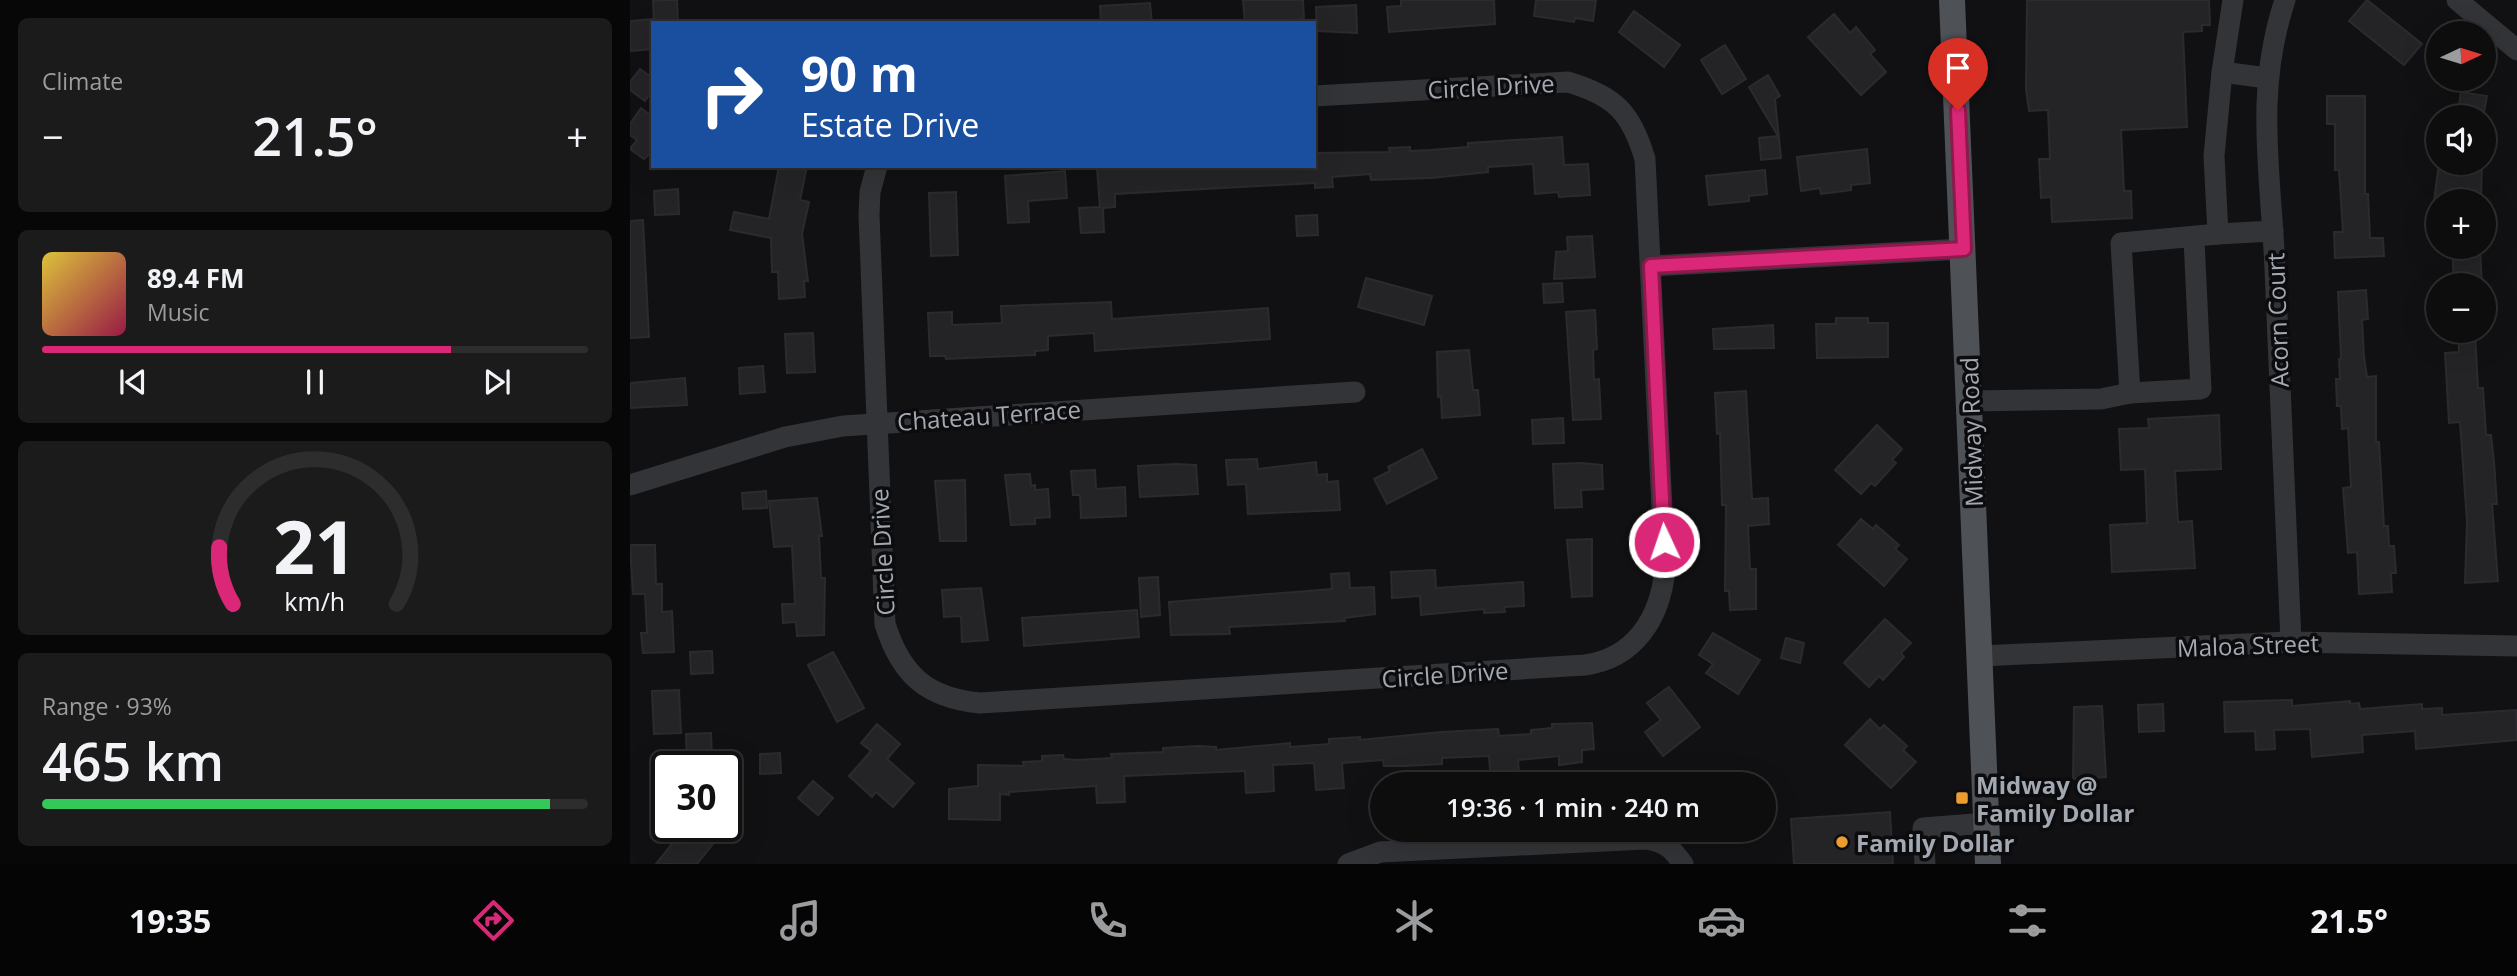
<!DOCTYPE html>
<html lang="en">
<head>
<meta charset="utf-8">
<style>
  :root { --surface:#0d0d0e; --page:#1b1b1c; --text:#f1f3f6; --muted:#9a9c9e; --line:#2d2d2e; --accent:#db2777 }
  body { margin:0; font-family:"Open Sans",sans-serif; background:var(--page); color:var(--text); height:100vh; display:flex; flex-direction:column; font-size:26px; white-space:nowrap }
  * { box-sizing:border-box; margin:0 }
  p { font-size:23px; color:var(--muted) }
  .icon { flex:none; width:38px; height:38px; fill:none; stroke:currentColor; stroke-width:2; stroke-linecap:round; stroke-linejoin:round }
  .map { position:relative; flex:1; overflow:hidden }
  .panel { display:flex; flex-direction:column; gap:18px; padding:18px; background:#070708; width:630px }
  .panel>* { flex:none }
  .banner { position:absolute; left:21px; top:21px; width:665px; height:147px; border-radius:0px; box-shadow:0 7px 28px #0002,0 0 0 2px var(--line); background:#1a4fa0; color:#fff; overflow:hidden }
  .needle { width:46px; rotate:86deg }
  .buttons { position:absolute; left:1796px; top:21px; display:grid; gap:14px }
  .buttons a { display:grid; place-items:center; width:70px; height:70px; border-radius:50%; background:var(--surface); box-shadow:0 7px 28px #0002,0 0 0 2px var(--line); font-size:35px }
  .speed { position:absolute; left:21px; top:751px; display:flex; gap:14px; font-size:35px; font-weight:700; text-align:center }
  .speed>* { display:grid; place-content:center; width:91px; height:91px; border-radius:50%; background:var(--surface); box-shadow:0 7px 28px #0002,0 0 0 2px var(--line); line-height:1 }
  .speed .limit { border:4px solid #111; border-radius:10px; background:#fff; color:#111 }
  .pin { position:absolute; display:grid; place-items:center; width:60px; height:60px; color:#fff; margin:-72px -30px; border-radius:50% 50% 50% 0; rotate:-45deg; box-shadow:0 0 7px #0007 }
  .pin .icon { rotate:45deg }
  .me { position:absolute; width:77px; margin:-38px; rotate:357deg; stroke-linejoin:round; filter:drop-shadow(0 0 5px #0008) }
  .turn { display:flex; align-items:center; gap:24px; height:147px; padding:0 35px; font-size:32px }
  .turn .icon { width:91px; height:91px; stroke-width:2.5 }
  .turn b { display:block; font-size:49px; line-height:60px }
  .big { font-size:52px; font-weight:600; line-height:1.1 }
  .panel .widget { flex:1; display:flex; flex-direction:column; justify-content:center; gap:10px; min-width:0; padding:0 24px; border-radius:10px; background:var(--page) }
  .panel .dial { align-items:center; gap:0 }
  .dial svg { height:182px; overflow:visible; fill:none; stroke:var(--line); stroke-width:7; stroke-linecap:round; text-anchor:middle }
  .dial text { fill:var(--text); stroke:none }
  .song { display:flex; align-items:center; gap:21px }
  .cover { width:84px; height:84px; border-radius:10px; background:linear-gradient(135deg,hsl(50 70% 55%),hsl(340 70% 35%)) }
  .played { height:7px; border-radius:4px; background:linear-gradient(90deg,var(--accent) 75%,var(--line) 75%) }
  .keys { display:flex; justify-content:space-around; direction:ltr }
  .heat { display:flex; justify-content:space-between; align-items:center; font-size:38px; direction:ltr }
  .charge { height:10px; border-radius:5px; background:linear-gradient(90deg,#34c759 93%,var(--line) 0) }
  .trip { position:absolute; left:740px; top:772px; width:406px; height:70px; border-radius:35px; background:var(--surface); box-shadow:0 7px 28px #0002,0 0 0 2px var(--line); font-weight:600; line-height:70px; text-align:center }
  .menu { display:flex; height:112px; justify-content:space-around; align-items:center; background:#050506; color:var(--muted) }
  .menu .icon { width:49px; height:49px }
  .menu .current { color:var(--accent) }
  .menu b { font-size:32px; color:var(--text) }
  main { display:flex; flex:1; min-height:0 }
  .map>svg:first-child { display:block }
  .building { fill:#242427; stroke:#2b2b2f; stroke-width:2 }
  .lines { fill:none; stroke-linecap:round; stroke-linejoin:round }
  .minor { stroke:#323437; stroke-width:21 }
  .major { stroke:#4e5156; stroke-width:26 }
  .route-casing { stroke:#8e194d; stroke-width:18 }
  .route { stroke:#db2777; stroke-width:12 }
  .poi-dot { fill:#ec9d2f; stroke:#0c0c0e; stroke-width:2.5 }
  .labels { text-anchor:middle; dominant-baseline:central; stroke-width:7; stroke-linejoin:round; paint-order:stroke }
  .street-label { font-size:24px; fill:#a3a9b3; stroke:#0c0c0e }
  .poi-label { font-size:24px; font-weight:bold; fill:#a3a9b3; stroke:#0c0c0e; text-anchor:start }
</style>
</head>
<body>
<main>
<section class="panel">
<div class="widget"><p>Climate</p>
<div class="heat"><a>−</a><b class="big">21.5°</b><a>+</a></div>
</div>
<div class="widget">
<div class="song"><i class="cover"></i><div><b>89.4 FM</b><p>Music</p></div></div>
<div class="played"></div>
<div class="keys"><svg class="icon" aria-label="previous" viewBox="0 0 24 24"><path d="M18 5L8 12l10 7zM5 5v14"/></svg><svg class="icon" aria-label="pause" viewBox="0 0 24 24"><path d="M8 5v14M16 5v14"/></svg><svg class="icon" aria-label="next" viewBox="0 0 24 24"><path d="M6 5l10 7-10 7zM19 5v14"/></svg></div>
</div>
<div class="widget dial"><svg viewBox="0 0 100 80">
<path d="M14 69A42 42 0 1 1 86 69"/>
<path d="M14 69A42 42 0 0 1 8 44" stroke="#db2777"/>
<text x="50" y="56" font-size="32" font-weight="700">21</text>
<text x="50" y="72" font-size="11">km/h</text>
</svg></div>
<div class="widget"><p>Range · 93%</p><b class="big">465 km</b><div class="charge"></div></div>
</section>
<div class="map">
<svg width="1887" height="864" viewBox="0 0 1887 864">
  <rect width="100%" height="100%" fill="#111113"/>
  <g class="building">
    <polygon points="23,0 47,0 48,23 24,23"/>
    <polygon points="613,0 673,0 674,19 615,23"/>
    <polygon points="771,0 864,0 865,24 759,32 757,7 771,6"/>
    <polygon points="906,0 966,0 963,21 945,18 944,22 904,16"/>
    <polygon points="1397,0 1579,0 1580,25 1572,25 1572,31 1553,32 1557,127 1491,130 1494,191 1501,191 1502,218 1422,222 1421,197 1411,198 1409,159 1420,159 1418,110 1399,111 1396,89"/>
    <polygon points="1737,0 1792,44 1774,65 1719,21"/>
    <polygon points="520,3 522,23 471,23 470,6"/>
    <polygon points="726,5 727,33 687,31 686,7"/>
    <polygon points="1004,11 1050,45 1034,67 989,32"/>
    <polygon points="1204,14 1220,33 1226,27 1245,50 1240,54 1256,72 1231,95 1178,37"/>
    <polygon points="23,19 23,49 0,51 0,21"/>
    <polygon points="1095,45 1116,79 1092,94 1071,60"/>
    <polygon points="10,69 23,78 23,89 15,101 0,90 0,82"/>
    <polygon points="1138,75 1150,96 1145,99 1151,158 1131,160 1129,138 1148,136 1119,87"/>
    <polygon points="1831,92 1857,96 1853,117 1827,117"/>
    <polygon points="1697,96 1735,96 1735,194 1738,194 1740,238 1753,238 1754,256 1705,258 1704,232 1713,232 1709,170 1705,170 1705,124 1697,124"/>
    <polygon points="11,108 23,117 23,151 14,159 0,149 7,140 0,135 0,124"/>
    <polygon points="932,137 934,165 958,164 960,195 929,197 928,192 905,194 903,164 858,167 858,172 801,178 741,180 740,174 702,177 703,187 685,188 685,183 485,194 485,207 473,208 474,232 451,233 449,208 470,207 467,168 685,166 684,153 760,152 759,148 780,147 780,151 800,150 838,147 838,143"/>
    <polygon points="1237,149 1240,183 1221,185 1221,190 1191,194 1190,188 1171,191 1167,157"/>
    <polygon points="1809,163 1852,163 1851,201 1804,201"/>
    <polygon points="149,166 177,166 170,200 179,202 172,234 178,281 174,281 175,297 149,299 148,272 142,272 141,238 100,230 104,212 139,219"/>
    <polygon points="1135,170 1137,194 1119,196 1119,201 1079,205 1076,176"/>
    <polygon points="435,171 437,198 398,201 399,222 378,223 375,176"/>
    <polygon points="48,189 49,214 25,215 24,191"/>
    <polygon points="326,192 328,255 301,256 299,193"/>
    <polygon points="687,215 688,235 667,236 666,216"/>
    <polygon points="13,220 19,337 0,338 0,221"/>
    <polygon points="962,236 965,277 924,279 926,252 938,251 937,237"/>
    <polygon points="1822,247 1850,247 1852,285 1824,285"/>
    <polygon points="736,278 802,296 794,325 728,307"/>
    <polygon points="932,283 933,302 914,303 913,284"/>
    <polygon points="1736,290 1738,319 1732,320 1734,357 1737,377 1746,376 1746,442 1749,442 1754,526 1758,526 1759,546 1764,546 1766,573 1761,573 1762,592 1729,594 1727,552 1718,553 1713,488 1721,487 1718,428 1712,429 1711,406 1707,406 1706,379 1710,379 1709,359 1711,358 1708,292"/>
    <polygon points="481,302 482,319 638,308 640,339 465,351 464,333 418,336 418,350 405,351 405,355 316,359 315,356 300,356 298,313 322,312 322,325 372,323 371,306"/>
    <polygon points="965,310 967,349 963,350 964,380 969,379 971,419 943,420 936,312"/>
    <polygon points="1206,318 1238,318 1238,323 1258,323 1258,357 1187,358 1186,324 1206,324"/>
    <polygon points="1143,325 1144,348 1084,349 1083,329"/>
    <polygon points="1828,331 1845,331 1848,388 1853,388 1856,435 1861,435 1864,462 1867,504 1862,504 1868,581 1835,583 1837,522 1830,422 1819,423 1815,353 1829,352"/>
    <polygon points="183,333 185,372 157,373 155,334"/>
    <polygon points="839,350 843,390 848,390 850,415 812,418 811,396 808,397 807,352"/>
    <polygon points="133,366 135,392 110,394 109,368"/>
    <polygon points="55,378 57,405 0,408 0,383"/>
    <polygon points="1116,391 1122,499 1138,498 1139,524 1118,526 1120,569 1126,569 1126,609 1100,610 1099,591 1095,591 1096,505 1092,505 1090,433 1087,434 1085,393"/>
    <polygon points="1589,415 1591,469 1545,471 1548,522 1562,521 1565,568 1482,572 1480,525 1517,523 1515,469 1491,470 1489,429 1519,428 1518,419"/>
    <polygon points="933,418 934,443 903,444 902,420"/>
    <polygon points="1247,425 1272,449 1262,460 1266,463 1245,486 1241,483 1231,494 1205,470"/>
    <polygon points="792,449 807,478 757,504 744,479 760,471 758,467"/>
    <polygon points="627,459 628,469 686,462 687,475 697,474 697,482 708,481 710,510 618,514 616,484 598,485 596,460"/>
    <polygon points="951,463 972,465 973,489 951,490 952,507 925,508 923,464"/>
    <polygon points="546,464 566,465 568,494 510,497 508,466"/>
    <polygon points="465,470 466,489 495,487 496,516 451,518 450,495 443,495 441,471"/>
    <polygon points="400,474 401,486 405,485 405,490 418,489 420,517 405,518 405,524 381,525 375,475"/>
    <polygon points="335,480 336,541 310,541 305,481"/>
    <polygon points="136,491 137,508 113,509 112,493"/>
    <polygon points="187,498 192,536 189,536 191,578 195,578 194,635 167,636 166,622 153,623 152,604 165,604 162,546 144,547 139,501"/>
    <polygon points="1231,519 1243,529 1246,525 1269,545 1265,549 1277,559 1254,586 1208,545"/>
    <polygon points="962,539 962,596 942,597 937,540"/>
    <polygon points="0,545 25,545 26,584 32,584 32,612 42,611 44,652 13,653 11,633 17,633 15,594 3,594"/>
    <polygon points="805,570 806,588 893,582 894,606 874,607 875,612 854,613 854,609 791,615 790,596 762,598 761,572"/>
    <polygon points="719,573 720,588 744,587 745,614 714,618 715,621 599,627 600,634 541,635 539,602 702,589 701,574"/>
    <polygon points="528,577 530,615 511,617 509,578"/>
    <polygon points="351,588 358,640 332,642 331,616 314,617 312,590"/>
    <polygon points="507,610 509,637 394,646 392,618"/>
    <polygon points="1255,619 1281,643 1271,653 1274,657 1253,680 1249,676 1239,687 1214,663"/>
    <polygon points="1083,633 1130,660 1108,694 1076,673 1083,664 1069,655"/>
    <polygon points="1156,638 1174,643 1170,663 1151,658"/>
    <polygon points="82,651 83,673 61,674 60,652"/>
    <polygon points="203,652 234,708 207,722 178,665"/>
    <polygon points="1039,687 1070,727 1033,756 1015,732 1031,720 1017,703"/>
    <polygon points="49,690 51,733 24,734 22,691"/>
    <polygon points="1662,700 1662,706 1720,701 1720,704 1729,703 1730,709 1792,704 1792,709 1812,708 1812,715 1886,710 1887,740 1786,749 1785,731 1732,735 1733,752 1682,757 1680,729 1644,730 1645,749 1626,750 1625,731 1595,732 1594,702"/>
    <polygon points="1533,704 1534,731 1509,732 1508,705"/>
    <polygon points="1472,706 1476,777 1443,779 1444,707"/>
    <polygon points="1240,719 1250,729 1254,725 1277,746 1273,750 1286,762 1261,788 1215,745"/>
    <polygon points="962,723 964,749 952,750 952,762 929,765 929,756 888,760 890,783 861,784 859,756 812,758 812,764 774,766 754,766 753,760 712,763 714,788 686,790 684,763 643,765 644,791 616,793 615,771 494,776 495,802 467,803 466,786 379,792 379,795 370,794 370,820 319,819 319,789 348,786 348,765 394,766 393,762 412,761 412,756 433,755 434,759 446,760 482,758 481,754 533,752 533,748 568,746 586,747 586,750 660,743 660,747 699,744 699,739 730,737 730,740 811,732 868,729 869,736 901,734 901,730 922,728 922,724"/>
    <polygon points="247,724 270,744 257,759 284,783 263,807 246,792 242,797 219,776 241,751 231,743"/>
    <polygon points="81,733 82,759 57,760 56,734"/>
    <polygon points="150,753 151,773 130,774 130,754"/>
    <polygon points="183,781 203,798 188,815 168,798"/>
    <polygon points="1260,812 1263,864 1164,864 1161,819"/>
    <polygon points="60,826 97,826 67,864 26,864 52,831 54,833"/>
  </g>
  <g class="lines">
    <g class="minor">
      <polyline points="1603,0 1592,72 1637,78"/>
      <path d="M1655 0C1624 93 1641 174 1645 269 1650 394 1656 518 1661 642"/>
      <polyline points="1827,0 1887,50"/>
      <polyline points="1592,72 1584,156 1588,234 1643,231"/>
      <path d="M247 166 240 192 239 215 255 624C271 675 297 698 350 703L955 665C1005 658 1030 618 1035 570L1015 159C1001 112 985 96 938 82L684 96"/>
      <polyline points="1564,239 1571,389 1500,393 1491,243 1588,234"/>
      <polyline points="1021,266 1334,249"/>
      <polyline points="1340,401 1471,399 1500,393"/>
      <polyline points="0,485 155,437 213,426 725,392"/>
      <polyline points="1350,656 1661,642 1887,646"/>
      <path d="M718 864 750 852 1015 839C1034 841 1042 848 1053 864"/>
      <polyline points="1295,864 1293,828 1357,823"/>
    </g>
    <polyline class="major" points="1322,0 1358,864"/>
  </g>
  <g class="lines">
    <g class="route-casing">
      <polyline id="route" points="1034,542 1021,266 1334,249 1328,110"/>
    </g>
    <use href="#route" class="route"/>
  </g>
  <g class="poi-dot">
    <rect x="1325" y="791" width="14" height="14" rx="3.5"/>
    <circle cx="1212" cy="842" r="7"/>
  </g>
  <g class="labels">
    <g class="street-label">
      <text transform="translate(861 86) rotate(-3)">Circle Drive</text>
      <text transform="translate(1647 320) rotate(-92)">Acorn Court</text>
      <text transform="translate(359 415) rotate(-4)">Chateau Terrace</text>
      <text transform="translate(1341 432) rotate(-92)">Midway Road</text>
      <text transform="translate(252 552) rotate(-93)">Circle Drive</text>
      <text transform="translate(1618 645) rotate(-2)">Maloa Street</text>
      <text transform="translate(815 674) rotate(-4)">Circle Drive</text>
    </g>
    <g class="poi-label">
      <text x="1346" y="784">Midway @<tspan x="1346" dy="28">Family Dollar</tspan></text>
      <text x="1226" y="842">Family Dollar</text>
    </g>
  </g>
</svg>
<div class="buttons">
<a><svg class="needle" viewBox="-14 -14 28 28"><path d="M0-13l5 13h-10z" fill="#e53935"/><path d="M0 13l5-13h-10z" fill="#9a9c9e"/></svg></a>
<a><svg class="icon" aria-label="sound" viewBox="0 0 24 24"><path d="M4 9h4l5-4v14l-5-4H4zM17 9q2 3 0 6"/></svg></a>
<a>+</a>
<a>−</a>
</div>
<div class="speed"><div class="limit">30</div></div>
<div class="pin" style="left:1328px;top:110px;background:#d93025"><svg class="icon" aria-label="arrive" viewBox="0 0 24 24"><path d="M6 21V4h12l-3 4 3 4H6"/></svg></div>
<svg class="me" style="left:1034px;top:542px" viewBox="-20 -20 40 40"><circle r="17" fill="#db2777" stroke="#fff" stroke-width="3"/><path d="M0-11L8 9 0 5-8 9z" fill="#fff"/></svg>
<div class="trip">19:36 · 1 min · 240 m</div>
<div class="banner">
<div class="turn"><svg class="icon" aria-label="right" viewBox="0 0 24 24"><path d="M7 20v-9h11M14 6l5 5-5 5"/></svg><div><b>90 m</b>Estate Drive</div></div>
</div>
</div>
</main>
<nav class="menu">
<b>19:35</b>
<svg class="icon current" aria-label="directions" viewBox="0 0 24 24"><path d="M12 3l9 9-9 9-9-9zM9 14v-3h6M13 9l2 2-2 2"/></svg>
<svg class="icon" aria-label="music" viewBox="0 0 24 24"><path d="M9 18V5l10-2v13"/><circle cx="6" cy="18" r="3"/><circle cx="16" cy="16" r="3"/></svg>
<svg class="icon" aria-label="phone" viewBox="0 0 24 24"><path d="M5 4h4l2 5-3 2q2 4 5 5l2-3 5 2v4C11 20 4 13 5 4z"/></svg>
<svg class="icon" aria-label="climate" viewBox="0 0 24 24"><path d="M12 3v18M4 7l16 10M4 17L20 7"/></svg>
<svg class="icon" aria-label="car" viewBox="0 0 24 24"><path d="M5 17H2v-5l4-1 3-4h7l3 4 3 1v5h-3M9 17h6M6 11h13"/><circle cx="7" cy="17" r="2"/><circle cx="17" cy="17" r="2"/></svg>
<svg class="icon" aria-label="filters" viewBox="0 0 24 24"><path d="M4 7h16M4 17h16"/><circle cx="9" cy="7" r="2"/><circle cx="15" cy="17" r="2"/></svg>
<b>21.5°</b>
</nav>
</body>
</html>
